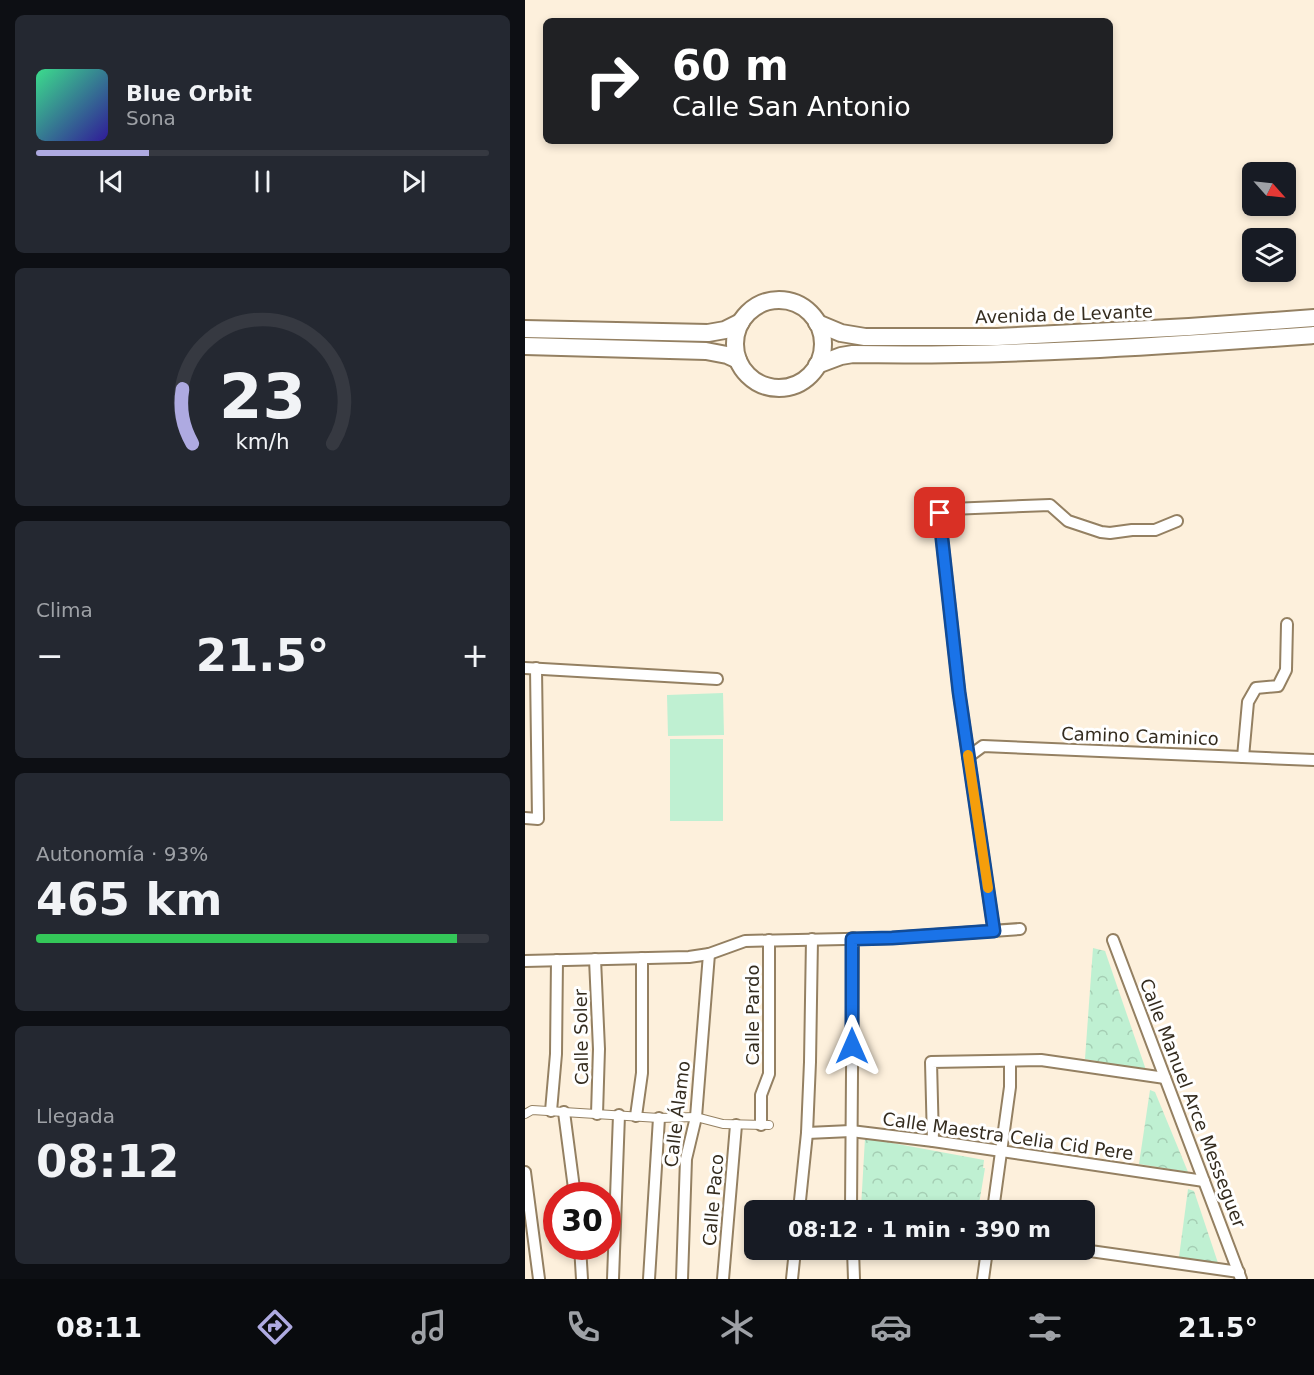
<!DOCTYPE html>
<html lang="es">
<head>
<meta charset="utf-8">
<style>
  :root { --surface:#171b24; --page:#242831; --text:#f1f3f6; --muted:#9ea1a6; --line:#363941; --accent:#aeaae1 }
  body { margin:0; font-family:"DejaVu Sans",sans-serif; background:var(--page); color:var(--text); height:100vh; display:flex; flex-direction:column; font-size:22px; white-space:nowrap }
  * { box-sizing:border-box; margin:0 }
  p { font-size:20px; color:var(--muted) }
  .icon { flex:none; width:33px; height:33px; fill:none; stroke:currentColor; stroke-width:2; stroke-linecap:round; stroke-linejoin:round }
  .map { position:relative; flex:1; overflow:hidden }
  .sheet { display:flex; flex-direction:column; gap:15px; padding:15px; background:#0d0f14; width:525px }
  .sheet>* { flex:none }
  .hud { position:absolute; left:18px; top:18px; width:570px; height:126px; border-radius:9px; box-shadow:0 3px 9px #0003; background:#202124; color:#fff; overflow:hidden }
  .needle { width:39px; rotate:117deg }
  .buttons { position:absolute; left:717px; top:162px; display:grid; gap:12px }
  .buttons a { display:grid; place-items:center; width:54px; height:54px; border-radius:9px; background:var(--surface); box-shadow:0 3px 9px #0003; font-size:30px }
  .speed { position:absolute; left:18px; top:1182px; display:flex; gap:12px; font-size:30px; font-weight:700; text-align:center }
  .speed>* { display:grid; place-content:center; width:78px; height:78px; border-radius:50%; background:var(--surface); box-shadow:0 3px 9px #0003; line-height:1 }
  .speed .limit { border:9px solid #d22; background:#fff; color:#111 }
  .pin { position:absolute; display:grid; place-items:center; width:51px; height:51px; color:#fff; margin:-26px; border-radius:12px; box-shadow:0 3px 9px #0006 }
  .me { position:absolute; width:66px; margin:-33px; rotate:0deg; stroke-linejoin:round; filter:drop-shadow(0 0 4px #0008) }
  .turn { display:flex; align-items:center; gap:21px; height:126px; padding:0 30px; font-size:27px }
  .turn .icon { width:78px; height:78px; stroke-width:2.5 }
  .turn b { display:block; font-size:42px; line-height:51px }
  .big { font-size:45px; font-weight:700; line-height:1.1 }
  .sheet .widget { flex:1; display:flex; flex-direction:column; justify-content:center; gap:9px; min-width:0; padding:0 21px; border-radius:9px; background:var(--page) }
  .sheet .dial { align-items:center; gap:0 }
  .dial svg { height:156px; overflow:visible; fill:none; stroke:var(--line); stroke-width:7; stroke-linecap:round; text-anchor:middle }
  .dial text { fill:var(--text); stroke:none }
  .song { display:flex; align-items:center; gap:18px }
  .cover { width:72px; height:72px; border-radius:9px; background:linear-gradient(135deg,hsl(150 70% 55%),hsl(250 70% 35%)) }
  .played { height:6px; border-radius:3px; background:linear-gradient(90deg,var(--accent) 25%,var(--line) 25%) }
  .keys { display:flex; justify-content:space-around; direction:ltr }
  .heat { display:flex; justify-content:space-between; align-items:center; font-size:33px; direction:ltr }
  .charge { height:9px; border-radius:4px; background:linear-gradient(90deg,#34c759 93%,var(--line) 0) }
  .trip { position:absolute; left:219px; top:1200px; width:351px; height:60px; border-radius:9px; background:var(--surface); box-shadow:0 3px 9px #0003; font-weight:700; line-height:60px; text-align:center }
  .dock { display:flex; height:96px; justify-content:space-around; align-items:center; background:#090b0e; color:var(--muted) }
  .dock .icon { width:42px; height:42px }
  .dock .current { color:var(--accent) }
  .dock b { font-size:27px; color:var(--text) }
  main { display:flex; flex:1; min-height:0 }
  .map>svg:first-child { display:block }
  .grass { fill:#bff0d2 }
  .forest { fill:url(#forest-crowns) }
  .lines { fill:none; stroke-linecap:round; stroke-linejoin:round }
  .pedestrian-casing { stroke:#948062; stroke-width:10 }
  .minor-casing { stroke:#948062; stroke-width:14 }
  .primary-casing { stroke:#948062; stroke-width:20 }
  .pedestrian { stroke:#fff; stroke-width:8 }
  .minor { stroke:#fff; stroke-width:10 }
  .primary { stroke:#fff; stroke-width:16 }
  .route-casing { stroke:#114b97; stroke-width:15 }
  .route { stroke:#1a73e8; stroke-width:10 }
  .slow { stroke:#f59e0b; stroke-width:10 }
  .labels { text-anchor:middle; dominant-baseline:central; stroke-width:6; stroke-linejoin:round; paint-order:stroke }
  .street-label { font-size:18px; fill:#342c1f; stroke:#fff }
</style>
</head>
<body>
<main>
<section class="sheet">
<div class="widget">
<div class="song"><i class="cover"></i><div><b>Blue Orbit</b><p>Sona</p></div></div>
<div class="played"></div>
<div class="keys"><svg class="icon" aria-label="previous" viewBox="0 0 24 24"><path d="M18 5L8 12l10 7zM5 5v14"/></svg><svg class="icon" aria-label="pause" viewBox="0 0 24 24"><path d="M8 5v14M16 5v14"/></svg><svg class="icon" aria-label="next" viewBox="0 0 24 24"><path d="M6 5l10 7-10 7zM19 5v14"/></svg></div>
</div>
<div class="widget dial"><svg viewBox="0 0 100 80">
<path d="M14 69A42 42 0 1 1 86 69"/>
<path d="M14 69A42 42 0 0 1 9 41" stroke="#aeaae1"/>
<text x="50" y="56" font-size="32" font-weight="700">23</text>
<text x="50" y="72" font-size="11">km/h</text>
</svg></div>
<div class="widget"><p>Clima</p>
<div class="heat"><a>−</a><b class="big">21.5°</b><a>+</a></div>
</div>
<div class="widget"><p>Autonomía · 93%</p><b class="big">465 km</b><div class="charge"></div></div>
<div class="widget"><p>Llegada</p><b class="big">08:12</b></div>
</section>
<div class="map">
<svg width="789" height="1279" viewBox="0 0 789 1279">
  <defs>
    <pattern id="forest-crowns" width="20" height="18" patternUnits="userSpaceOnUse" patternTransform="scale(1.5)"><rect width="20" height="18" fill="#bff0d2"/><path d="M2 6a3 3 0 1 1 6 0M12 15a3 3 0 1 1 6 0" fill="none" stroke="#a5ceb4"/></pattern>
  </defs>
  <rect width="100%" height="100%" fill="#fdf0dc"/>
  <g class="grass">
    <polygon points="198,693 199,735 143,736 142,695"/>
    <rect x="145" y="739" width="53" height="82"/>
  </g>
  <g class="forest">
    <polygon points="568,948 580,951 621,1070 560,1059"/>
    <polygon points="625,1090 630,1092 663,1172 614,1164"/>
    <polygon points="340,1138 459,1160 458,1168 460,1168 453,1210 349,1210 336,1208"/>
    <polygon points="663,1189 669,1191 693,1263 654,1257"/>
  </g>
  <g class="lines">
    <g class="pedestrian-casing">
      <polyline id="pedestrian" points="0,1114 7,1110 134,1118 171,1117 198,1124 244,1125"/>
    </g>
    <g class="minor-casing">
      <g id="minor">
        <polyline points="0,668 192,679"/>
        <polyline points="443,757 458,746 789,760"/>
        <polyline points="718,757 723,702 731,688 753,686 761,670 762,624"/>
        <polyline points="0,818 13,819 11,668"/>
        <polyline points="469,931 434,692 417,539 415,513 425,509 525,505 543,521 576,532 585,533 607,530 630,530 652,521"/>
        <polyline points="588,940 716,1279"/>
        <polyline points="70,959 74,1049 72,1114"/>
        <polyline points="0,961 164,957 184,954 220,941 367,938 495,929"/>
        <polyline points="26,1111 31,1054 32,960"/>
        <polyline points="39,1112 50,1196"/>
        <polyline points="111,1116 117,1073 117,958"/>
        <polyline points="236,1125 236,1095 244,1074 244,940"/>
        <polyline points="282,1133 326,1131 408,1141 679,1181"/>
        <polyline points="408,1141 406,1062 516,1060 640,1078"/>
        <polyline points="0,1172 14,1279"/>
        <polyline points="274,1210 282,1133 285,1062 287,939"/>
        <polyline points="326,1210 328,938"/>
        <polyline points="468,1210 485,1087 485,1061"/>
        <polyline points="55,1246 57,1279"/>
        <polyline points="328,1250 329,1279"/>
        <polyline points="558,1250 714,1272"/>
        <polyline points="88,1279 94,1115"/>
        <polyline points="124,1279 134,1118"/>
        <polyline points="157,1279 161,1159 171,1117 184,954"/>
        <polyline points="198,1279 211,1125"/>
        <polyline points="267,1279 270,1250"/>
        <polyline points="458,1279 462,1250"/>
      </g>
    </g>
    <g class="primary-casing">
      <g id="primary">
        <circle cx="254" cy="344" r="44"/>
        <polyline points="292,323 316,333 340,337 472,337 664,327 789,318"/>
        <polyline points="0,329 183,333 200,330 216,322"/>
        <polyline points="0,346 181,351 202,355 213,360"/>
        <path d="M292 365 316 356 328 354C482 357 635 346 789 335"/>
      </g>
    </g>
    <use href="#pedestrian" class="pedestrian"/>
    <use href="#minor" class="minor"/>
    <use href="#primary" class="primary"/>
  </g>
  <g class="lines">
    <g class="route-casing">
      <polyline id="route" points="327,1046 327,939 367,938 469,931 434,692 417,539 415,513"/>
    </g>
    <use href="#route" class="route"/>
    <polyline class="slow" points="443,755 463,888"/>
  </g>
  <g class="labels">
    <g class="street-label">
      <text transform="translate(539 314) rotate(-2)">Avenida de Levante</text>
      <text transform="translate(615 736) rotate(2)">Camino Caminico</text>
      <text transform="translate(227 1015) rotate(-90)">Calle Pardo</text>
      <text transform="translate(56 1037) rotate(-91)">Calle Soler</text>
      <text transform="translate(668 1103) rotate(69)">Calle Manuel Arce Messeguer</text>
      <text transform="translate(152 1114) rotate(-83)">Calle Álamo</text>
      <text transform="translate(483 1136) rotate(8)">Calle Maestra Celia Cid Pere</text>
      <text transform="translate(188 1200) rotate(-85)">Calle Paco</text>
    </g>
  </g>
</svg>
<div class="buttons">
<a><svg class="needle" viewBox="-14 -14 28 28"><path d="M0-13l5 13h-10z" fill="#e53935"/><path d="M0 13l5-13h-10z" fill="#9ea1a6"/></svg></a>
<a><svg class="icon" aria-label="layers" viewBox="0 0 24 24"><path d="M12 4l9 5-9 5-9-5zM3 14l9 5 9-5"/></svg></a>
</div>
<div class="speed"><div class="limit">30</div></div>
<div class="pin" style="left:415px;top:513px;background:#d93025"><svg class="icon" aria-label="arrive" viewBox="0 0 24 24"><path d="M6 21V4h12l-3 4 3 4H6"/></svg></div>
<svg class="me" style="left:327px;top:1046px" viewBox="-20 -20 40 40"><path d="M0-17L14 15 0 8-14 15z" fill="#1a73e8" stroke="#fff" stroke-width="4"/></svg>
<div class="trip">08:12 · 1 min · 390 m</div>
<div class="hud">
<div class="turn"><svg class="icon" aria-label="right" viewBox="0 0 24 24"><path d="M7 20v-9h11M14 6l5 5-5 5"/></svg><div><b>60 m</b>Calle San Antonio</div></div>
</div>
</div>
</main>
<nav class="dock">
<b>08:11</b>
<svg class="icon current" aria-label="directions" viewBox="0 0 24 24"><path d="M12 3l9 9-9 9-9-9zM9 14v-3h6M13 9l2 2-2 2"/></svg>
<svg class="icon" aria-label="music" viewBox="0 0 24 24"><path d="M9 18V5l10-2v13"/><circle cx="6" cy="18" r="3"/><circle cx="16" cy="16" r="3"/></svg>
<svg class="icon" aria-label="phone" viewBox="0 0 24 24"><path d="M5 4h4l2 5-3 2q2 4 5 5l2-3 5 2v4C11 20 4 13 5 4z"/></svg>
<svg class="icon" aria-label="climate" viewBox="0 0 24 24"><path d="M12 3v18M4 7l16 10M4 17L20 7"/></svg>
<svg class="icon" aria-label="car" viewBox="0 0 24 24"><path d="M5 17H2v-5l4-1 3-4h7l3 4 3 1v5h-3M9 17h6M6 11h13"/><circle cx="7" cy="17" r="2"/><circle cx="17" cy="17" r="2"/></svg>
<svg class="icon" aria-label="filters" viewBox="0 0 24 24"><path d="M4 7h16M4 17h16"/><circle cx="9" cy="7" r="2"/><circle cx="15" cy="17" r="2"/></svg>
<b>21.5°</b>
</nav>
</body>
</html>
